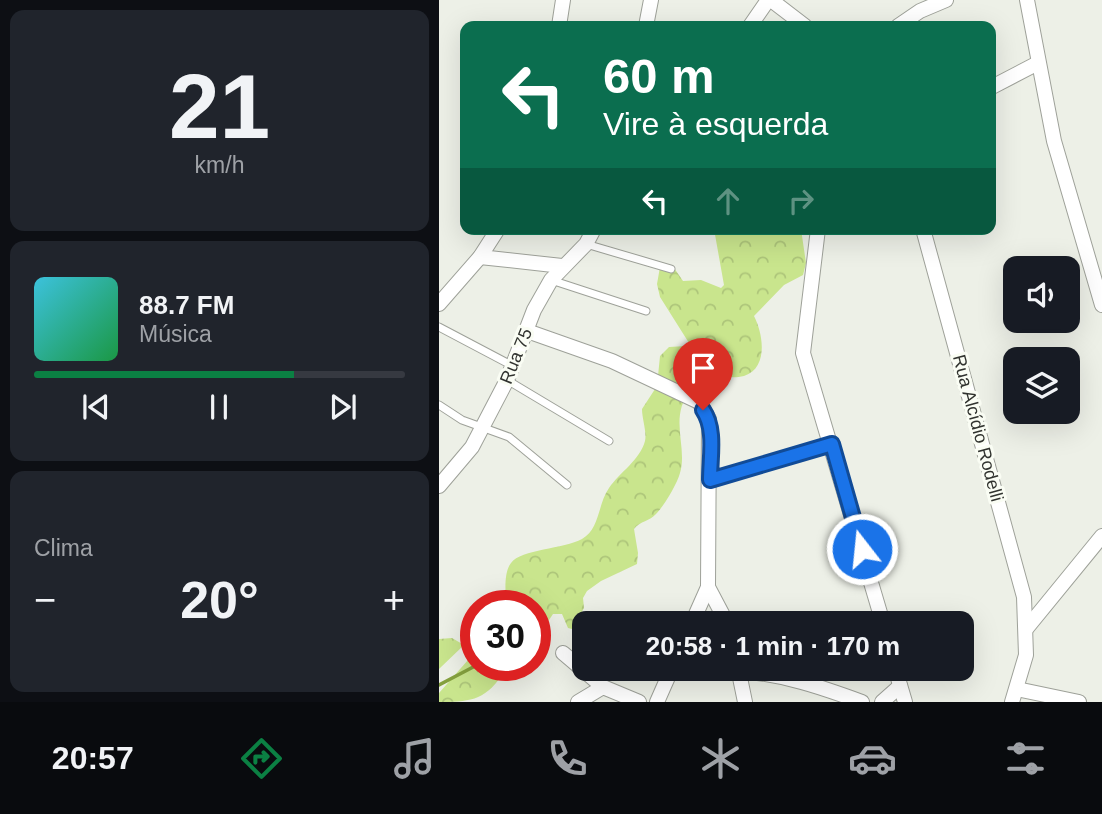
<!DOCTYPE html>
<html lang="pt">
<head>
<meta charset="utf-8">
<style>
  :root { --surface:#171b24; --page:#20242c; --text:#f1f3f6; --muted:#9ea1a6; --line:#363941; --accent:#0b8043 }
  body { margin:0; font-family:Arial,sans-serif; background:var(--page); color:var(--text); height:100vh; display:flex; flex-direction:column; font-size:26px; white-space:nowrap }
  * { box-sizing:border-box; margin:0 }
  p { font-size:23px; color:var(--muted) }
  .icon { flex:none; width:38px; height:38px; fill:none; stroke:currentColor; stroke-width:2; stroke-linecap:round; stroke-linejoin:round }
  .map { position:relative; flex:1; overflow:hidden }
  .details { display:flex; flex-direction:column; gap:10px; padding:10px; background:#0d0f14; width:439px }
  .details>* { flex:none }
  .hud { position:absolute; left:21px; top:21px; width:536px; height:214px; border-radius:14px; box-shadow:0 7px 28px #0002; background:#0b6e4f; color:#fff; overflow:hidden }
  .fabs { position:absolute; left:564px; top:256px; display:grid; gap:14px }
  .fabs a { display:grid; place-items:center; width:77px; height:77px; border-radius:14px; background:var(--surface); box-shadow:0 7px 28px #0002; font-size:35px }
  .speed { position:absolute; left:21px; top:590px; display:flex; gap:14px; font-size:35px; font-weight:700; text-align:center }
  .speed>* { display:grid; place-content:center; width:91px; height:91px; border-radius:50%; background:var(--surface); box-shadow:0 7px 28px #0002; line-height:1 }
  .speed .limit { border:10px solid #d22; background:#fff; color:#111 }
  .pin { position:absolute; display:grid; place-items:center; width:60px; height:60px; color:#fff; margin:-72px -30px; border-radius:50% 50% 50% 0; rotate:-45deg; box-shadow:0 0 7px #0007 }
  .pin .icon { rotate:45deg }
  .me { position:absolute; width:77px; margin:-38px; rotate:344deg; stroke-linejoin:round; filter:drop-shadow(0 0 5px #0008) }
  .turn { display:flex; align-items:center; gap:24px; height:147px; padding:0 28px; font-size:32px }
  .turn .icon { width:91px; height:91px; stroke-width:2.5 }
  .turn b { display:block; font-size:49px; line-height:60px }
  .lanes { display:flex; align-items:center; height:66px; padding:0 28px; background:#0003; justify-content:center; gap:35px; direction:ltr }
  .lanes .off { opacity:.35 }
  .big { font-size:52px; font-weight:600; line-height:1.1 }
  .details .widget { flex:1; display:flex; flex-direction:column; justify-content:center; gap:10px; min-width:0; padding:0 24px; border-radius:14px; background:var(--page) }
  .details .dial { align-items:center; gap:0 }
  .dial b { font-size:91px; line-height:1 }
  .song { display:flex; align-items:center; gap:21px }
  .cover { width:84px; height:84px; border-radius:10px; background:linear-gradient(135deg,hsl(190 70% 55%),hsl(140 70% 35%)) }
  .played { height:7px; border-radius:4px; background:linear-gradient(90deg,var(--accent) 70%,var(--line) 70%) }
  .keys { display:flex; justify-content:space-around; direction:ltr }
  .heat { display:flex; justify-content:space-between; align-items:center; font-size:38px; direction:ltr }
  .trip { position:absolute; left:133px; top:611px; width:402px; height:70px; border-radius:14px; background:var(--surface); box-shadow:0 7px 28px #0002; font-weight:600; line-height:70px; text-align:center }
  .tabs { display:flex; height:112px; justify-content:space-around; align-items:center; background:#090b0e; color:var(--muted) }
  .tabs .icon { width:49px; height:49px }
  .tabs .active { color:var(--accent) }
  .tabs b { font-size:32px; color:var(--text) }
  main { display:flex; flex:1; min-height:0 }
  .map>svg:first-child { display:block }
  .forest { fill:url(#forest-crowns) }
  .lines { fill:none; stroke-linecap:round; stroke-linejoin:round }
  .stream { stroke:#84a03e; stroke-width:3.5 }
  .lane-casing { stroke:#9ea199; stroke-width:9 }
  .street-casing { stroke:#9ea199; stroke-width:16 }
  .lane { stroke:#fff; stroke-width:7 }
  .street { stroke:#fff; stroke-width:14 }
  .route-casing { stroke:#114b97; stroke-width:18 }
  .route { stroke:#1a73e8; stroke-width:12 }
  .labels { text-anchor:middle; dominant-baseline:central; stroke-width:6; stroke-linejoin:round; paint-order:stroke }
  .street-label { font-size:18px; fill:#31332f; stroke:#fafdf4 }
</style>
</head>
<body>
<main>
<section class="details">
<div class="widget dial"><b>21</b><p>km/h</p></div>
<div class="widget">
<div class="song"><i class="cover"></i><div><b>88.7 FM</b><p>Música</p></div></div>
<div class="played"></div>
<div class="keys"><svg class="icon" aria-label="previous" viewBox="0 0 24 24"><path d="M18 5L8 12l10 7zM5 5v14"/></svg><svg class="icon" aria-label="pause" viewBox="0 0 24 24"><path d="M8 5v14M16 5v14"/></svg><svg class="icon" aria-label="next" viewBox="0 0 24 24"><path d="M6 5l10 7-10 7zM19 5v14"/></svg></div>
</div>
<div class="widget"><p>Clima</p>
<div class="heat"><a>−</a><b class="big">20°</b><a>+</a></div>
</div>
</section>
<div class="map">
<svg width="663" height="702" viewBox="0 0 663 702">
  <defs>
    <pattern id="forest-crowns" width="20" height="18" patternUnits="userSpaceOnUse" patternTransform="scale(1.75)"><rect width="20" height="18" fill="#c9e58d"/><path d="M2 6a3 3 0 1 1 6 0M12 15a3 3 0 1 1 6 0" fill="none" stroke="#adc57a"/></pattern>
  </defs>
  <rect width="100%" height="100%" fill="#edf0e7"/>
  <g class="forest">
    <path d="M275 229H362L367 263 364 275 345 285 315 316C324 333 330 368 305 376 282 382 274 364 252 390 229 417 249 446 241 473 238 484 225 506 217 514 211 521 201 521 195 529L199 553 198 564 162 581 148 591 144 598 145 608 133 629 129 628 123 614H114L96 641V606H67C67 594 64 573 72 563 82 549 125 549 143 539 161 529 159 503 170 488 181 472 201 460 206 441 208 432 203 419 203 409L218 386 221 356 230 347 247 346 250 343 221 297 218 284 221 267 233 265 244 281 262 280 282 288 285 285Z"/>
    <polygon points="13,638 25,645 0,669 0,639"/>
    <path d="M29 660 37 665H87C79 675 76 679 62 676 46 701 28 702 0 702V693Z"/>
  </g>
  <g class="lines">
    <g class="stream">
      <polyline points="72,606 80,596"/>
      <polyline points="0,685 38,665"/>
    </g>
    <g class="lane-casing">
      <g id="lane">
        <polyline points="147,244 232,269"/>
        <polyline points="112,280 207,311"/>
        <polyline points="0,327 74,366"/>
        <polyline points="68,380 170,441"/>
        <polyline points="0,405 23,420 70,437 128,485"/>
        <polyline points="271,479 393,445"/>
      </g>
    </g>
    <g class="street-casing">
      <g id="street">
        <polyline points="332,0 366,26"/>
        <polyline points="588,0 615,141 663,305"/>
        <polyline points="120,26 124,0"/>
        <polyline points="207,26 212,0"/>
        <polyline points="311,26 329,0"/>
        <polyline points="459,26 481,11 507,0"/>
        <polyline points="551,88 599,63"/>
        <polyline points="379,229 364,353 444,623"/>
        <polyline points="484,229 585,597 587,655 573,702"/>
        <polyline points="41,257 123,266"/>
        <polyline points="0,304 41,257 59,229"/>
        <polyline points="88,331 173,361 260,402 270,419 269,587 253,623"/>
        <polyline points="0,486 33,447 68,380 95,310 112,280 147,244 155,229"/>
        <polyline points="269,587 288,623"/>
        <polyline points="587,629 663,536"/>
        <polyline points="124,653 164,687"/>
        <polyline points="299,668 306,702"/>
        <polyline points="456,668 466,702"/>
        <path d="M300 671C344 674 382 687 423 702"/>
        <polyline points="578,689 640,702"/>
        <polyline points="139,702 164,687 200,702"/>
        <polyline points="218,702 233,668"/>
        <polyline points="443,702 461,686"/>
      </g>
    </g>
    <use href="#lane" class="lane"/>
    <use href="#street" class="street"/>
  </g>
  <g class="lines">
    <g class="route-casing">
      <path id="route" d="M264 410C277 429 271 457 271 480L393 444 423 549"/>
    </g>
    <use href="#route" class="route"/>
  </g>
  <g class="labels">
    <g class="street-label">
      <text transform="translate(77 356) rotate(-68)">Rua 75</text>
      <text transform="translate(539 428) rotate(75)">Rua Alcídio Rodelli</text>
    </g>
  </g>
</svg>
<div class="fabs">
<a><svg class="icon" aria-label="sound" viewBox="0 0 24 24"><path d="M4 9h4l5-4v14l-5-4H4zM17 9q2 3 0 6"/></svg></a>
<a><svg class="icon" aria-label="layers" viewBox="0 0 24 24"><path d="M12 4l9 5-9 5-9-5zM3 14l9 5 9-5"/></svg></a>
</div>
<div class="speed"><div class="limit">30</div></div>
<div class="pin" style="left:264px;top:410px;background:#d93025"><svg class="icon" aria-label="arrive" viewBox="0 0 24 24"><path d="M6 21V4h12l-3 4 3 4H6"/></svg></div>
<svg class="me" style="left:423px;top:549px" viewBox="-20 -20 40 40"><circle r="17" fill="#1a73e8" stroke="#fff" stroke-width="3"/><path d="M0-11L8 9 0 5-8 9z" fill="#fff"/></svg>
<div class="trip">20:58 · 1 min · 170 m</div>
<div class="hud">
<div class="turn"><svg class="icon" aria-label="left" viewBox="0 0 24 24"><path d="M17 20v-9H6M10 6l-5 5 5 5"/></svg><div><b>60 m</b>Vire à esquerda</div></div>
<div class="lanes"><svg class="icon" aria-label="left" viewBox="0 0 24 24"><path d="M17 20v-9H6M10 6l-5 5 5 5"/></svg><svg class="icon off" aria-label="ahead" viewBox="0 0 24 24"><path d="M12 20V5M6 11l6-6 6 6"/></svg><svg class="icon off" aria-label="right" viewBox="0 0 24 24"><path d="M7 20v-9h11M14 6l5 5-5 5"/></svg></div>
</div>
</div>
</main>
<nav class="tabs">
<b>20:57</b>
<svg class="icon active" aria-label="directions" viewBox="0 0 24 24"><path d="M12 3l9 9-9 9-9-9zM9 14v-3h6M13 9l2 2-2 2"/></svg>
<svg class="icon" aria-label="music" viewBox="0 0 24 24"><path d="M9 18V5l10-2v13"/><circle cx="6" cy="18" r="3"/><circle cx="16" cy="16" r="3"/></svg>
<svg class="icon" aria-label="phone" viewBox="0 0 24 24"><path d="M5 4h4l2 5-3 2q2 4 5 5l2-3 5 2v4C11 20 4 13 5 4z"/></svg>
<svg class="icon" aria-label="climate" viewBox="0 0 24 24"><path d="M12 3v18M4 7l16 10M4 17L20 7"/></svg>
<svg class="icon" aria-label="car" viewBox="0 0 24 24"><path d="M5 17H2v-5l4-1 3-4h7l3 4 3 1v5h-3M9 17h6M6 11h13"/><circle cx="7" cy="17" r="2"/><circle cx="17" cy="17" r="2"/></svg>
<svg class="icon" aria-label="filters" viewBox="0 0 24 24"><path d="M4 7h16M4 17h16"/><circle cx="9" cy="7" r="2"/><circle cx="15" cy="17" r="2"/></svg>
</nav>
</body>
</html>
